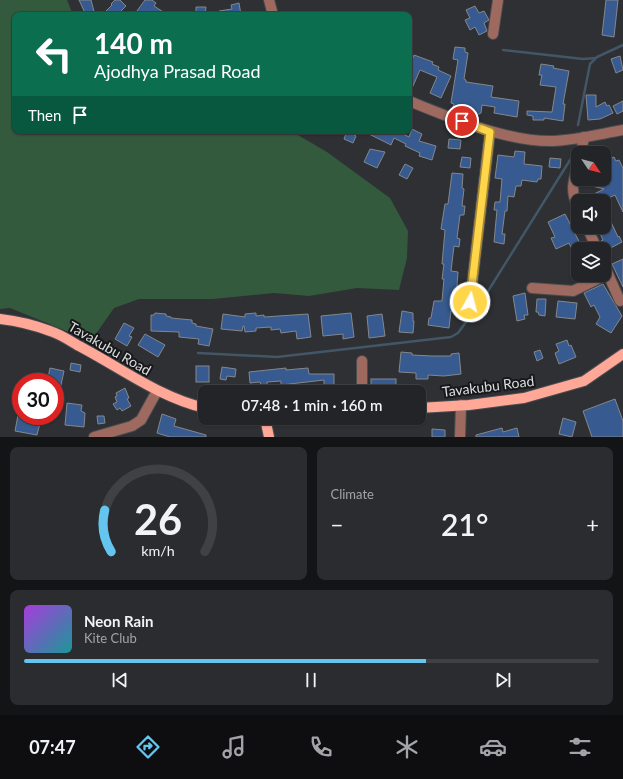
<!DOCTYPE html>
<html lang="en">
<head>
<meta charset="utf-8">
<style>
  :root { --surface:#222427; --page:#2a2c2f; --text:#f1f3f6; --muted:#a2a4a7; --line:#3f4144; --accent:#64c5ee }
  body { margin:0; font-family:Lato,sans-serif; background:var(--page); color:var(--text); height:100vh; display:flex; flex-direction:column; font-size:15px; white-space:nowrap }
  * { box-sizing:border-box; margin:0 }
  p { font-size:13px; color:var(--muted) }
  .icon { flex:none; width:22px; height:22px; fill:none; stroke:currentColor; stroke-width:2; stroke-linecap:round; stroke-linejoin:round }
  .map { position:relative; height:437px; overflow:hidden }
  .side { display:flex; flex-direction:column; gap:10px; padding:10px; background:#131415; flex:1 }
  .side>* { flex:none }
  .hud { position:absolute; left:12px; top:12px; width:400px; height:122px; border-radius:8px; box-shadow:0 1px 3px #0004,0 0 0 1px var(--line); background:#0b6e4f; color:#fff; overflow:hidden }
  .needle { width:26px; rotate:125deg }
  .controls { position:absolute; left:571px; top:146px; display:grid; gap:8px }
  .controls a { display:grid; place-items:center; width:40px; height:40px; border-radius:8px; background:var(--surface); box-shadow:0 1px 3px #0004,0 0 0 1px var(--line); font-size:20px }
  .speed { position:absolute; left:12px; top:373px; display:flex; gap:8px; font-size:20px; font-weight:700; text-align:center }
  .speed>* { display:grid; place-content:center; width:52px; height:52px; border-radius:50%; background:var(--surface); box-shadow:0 1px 3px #0004,0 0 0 1px var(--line); line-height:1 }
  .speed .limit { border:6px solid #d22; background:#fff; color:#111 }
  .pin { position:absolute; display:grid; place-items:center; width:34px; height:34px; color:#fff; margin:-17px; border:2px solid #fff; border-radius:50%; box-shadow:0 1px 4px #0007 }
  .me { position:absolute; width:44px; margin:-22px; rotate:7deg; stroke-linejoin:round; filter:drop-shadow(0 0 3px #0008) }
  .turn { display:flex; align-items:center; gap:14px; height:84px; padding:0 16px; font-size:18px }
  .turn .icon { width:52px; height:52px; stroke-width:2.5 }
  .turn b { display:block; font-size:28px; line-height:34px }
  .then { display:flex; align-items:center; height:38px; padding:0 16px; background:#0003; gap:8px; font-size:15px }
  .big { font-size:30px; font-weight:600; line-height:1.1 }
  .side .widget { flex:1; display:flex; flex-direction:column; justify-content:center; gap:6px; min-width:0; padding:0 14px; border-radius:8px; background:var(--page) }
  .side .dial { align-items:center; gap:0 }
  .dial svg { height:104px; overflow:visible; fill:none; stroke:var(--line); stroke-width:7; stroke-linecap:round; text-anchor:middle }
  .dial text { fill:var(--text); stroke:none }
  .song { display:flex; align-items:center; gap:12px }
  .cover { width:48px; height:48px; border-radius:6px; background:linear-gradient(135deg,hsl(280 70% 55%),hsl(180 70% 35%)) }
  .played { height:4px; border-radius:2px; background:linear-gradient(90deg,var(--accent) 70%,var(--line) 70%) }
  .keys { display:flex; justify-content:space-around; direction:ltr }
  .heat { display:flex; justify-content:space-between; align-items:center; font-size:22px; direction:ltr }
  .side .tiles { flex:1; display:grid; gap:10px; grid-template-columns:1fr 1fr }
  .widget:last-child { grid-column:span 2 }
  .trip { position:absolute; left:198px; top:385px; width:228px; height:40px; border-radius:8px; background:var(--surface); box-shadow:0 1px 3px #0004,0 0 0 1px var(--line); font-weight:600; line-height:40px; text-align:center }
  .dock { display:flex; height:64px; justify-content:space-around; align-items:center; background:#0e0e10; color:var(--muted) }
  .dock .icon { width:28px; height:28px }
  .dock .on { color:var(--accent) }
  .dock b { font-size:18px; color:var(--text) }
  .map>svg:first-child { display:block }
  .green { fill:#335a3c }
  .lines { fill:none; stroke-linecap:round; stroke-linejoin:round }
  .stream { stroke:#425666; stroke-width:2.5 }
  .building { fill:#375b90; stroke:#84878c }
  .minor-casing { stroke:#4a4c50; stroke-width:12 }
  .major-casing { stroke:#4a4c50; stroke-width:12 }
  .minor { stroke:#9e6a60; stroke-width:10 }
  .major { stroke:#ffa898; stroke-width:10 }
  .route-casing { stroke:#a68a30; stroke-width:10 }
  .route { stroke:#ffd54a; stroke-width:7 }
  .labels { text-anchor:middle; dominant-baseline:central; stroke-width:4; stroke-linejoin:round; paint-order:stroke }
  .street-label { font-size:14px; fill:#dcdee0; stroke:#17181a }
</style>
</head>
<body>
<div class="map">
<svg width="623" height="437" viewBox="0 0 623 437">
  <rect width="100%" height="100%" fill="#2e3034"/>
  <polygon class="green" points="0,0 67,0 73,15 15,15 15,131 291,131 327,152 390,198 408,231 407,258 399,290 357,288 309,296 274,293 213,299 139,299 114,308 91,341 10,308 0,309"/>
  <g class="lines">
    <g class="stream">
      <polyline points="503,50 583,59 596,58"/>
      <polyline points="578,125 590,64 597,57 623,45"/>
      <polyline points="198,353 277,357 451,337 458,333 485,296 575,152"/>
    </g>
  </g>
  <g class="building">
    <polygon points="79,0 91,0 95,15 86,15"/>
    <polygon points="115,0 120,0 126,6 117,15 102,15 112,5 111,4"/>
    <polygon points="145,0 152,0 156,3 154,6 168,15 134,15"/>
    <polygon points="606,0 618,0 614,37 602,35"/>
    <polygon points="239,3 241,15 220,15 219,11 232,9 231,5"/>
    <polygon points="475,6 479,13 484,11 489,20 484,23 487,31 479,35 475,27 470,30 465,20 470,18 466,10"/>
    <polygon points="196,7 206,7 205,15 196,15"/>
    <polygon points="455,47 465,48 465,52 468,53 464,79 466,80 466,82 493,86 491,97 519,101 517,117 494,113 495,107 482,105 481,113 477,115 453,107 454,104 451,103 458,60 453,59"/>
    <polygon points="414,55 433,62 432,64 439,67 438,70 451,76 441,98 430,93 437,77 420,70 409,95 409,67"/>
    <polygon points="620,56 623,70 616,73 611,59"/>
    <polygon points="541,64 554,66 553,68 569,71 563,104 565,104 563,121 544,118 544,120 533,120 533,116 527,115 527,111 552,112 556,87 540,85 542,75 539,75"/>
    <polygon points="586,95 596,95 596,107 605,102 607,106 609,105 613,113 600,119 588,120"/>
    <polygon points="623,101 623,111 617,114 613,106"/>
    <polygon points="412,129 422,134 419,141 436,146 432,160 419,156 420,153 405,146 406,144 394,138 391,145 363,131 397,131 409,137"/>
    <polygon points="347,131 356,136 353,143 344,139"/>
    <polygon points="449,139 461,140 460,149 448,148"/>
    <polygon points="370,149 385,152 377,168 364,162"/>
    <polygon points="515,151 525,152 524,164 542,166 541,179 538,179 537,182 522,180 521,186 516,186 514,197 508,196 507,211 505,211 502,234 505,234 504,244 494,242 497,210 494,210 495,202 500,202 502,179 495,178 498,155 514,157"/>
    <polygon points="462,157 471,158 470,168 460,167"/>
    <polygon points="614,157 616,161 619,160 623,168 623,212 615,195 602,201 582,201 582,200 604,189 580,183 581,179 604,179 604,165 608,163 607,160"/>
    <polygon points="550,158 561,159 560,168 549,167"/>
    <polygon points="405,164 413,168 407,179 399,175"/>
    <polygon points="452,173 463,174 462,188 464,189 462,206 465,206 464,215 460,215 457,238 460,239 459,247 454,246 451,271 458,272 456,299 454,299 453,311 451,311 449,328 428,325 429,318 431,318 434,301 442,301 444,279 442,279 444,264 442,264 445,230 441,229 445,204 448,204"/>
    <polygon points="604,207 618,237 619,236 622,242 605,251 601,241 603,240 597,227 604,227"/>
    <polygon points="565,214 583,249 578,249 578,263 569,243 556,249 551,238 555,237 548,222"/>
    <polygon points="623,259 623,287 612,264"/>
    <polygon points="603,284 622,316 611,333 596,324 600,317 594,305 591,307 584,293"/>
    <polygon points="525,293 528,315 524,315 525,319 517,321 513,296"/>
    <polygon points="537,299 546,299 545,316 539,315 538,312 536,312"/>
    <polygon points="558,301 577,303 575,319 556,317"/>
    <polygon points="402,311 413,313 413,321 414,321 413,333 399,332"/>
    <polygon points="155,313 166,314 166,316 171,317 171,318 192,320 192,323 196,324 196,326 213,329 209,346 198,344 199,339 179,337 179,332 151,331 151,315 154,315"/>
    <polygon points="256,313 256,316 264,315 264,317 308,314 311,337 297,339 296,331 281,333 280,329 271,330 271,327 256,328 256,331 245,332 244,326 243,326 242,331 221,329 223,314 245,317 245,314"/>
    <polygon points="351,313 354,337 343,339 343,334 323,336 321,316"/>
    <polygon points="382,314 385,336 369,338 367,316"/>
    <polygon points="124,323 134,328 129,336 132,337 127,346 115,339"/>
    <polygon points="145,334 165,345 158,357 138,345"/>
    <polygon points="567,340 569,346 571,345 576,357 559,364 555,353 559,351 556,344"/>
    <polygon points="540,350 543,358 537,361 534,352"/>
    <polygon points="401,352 412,353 412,355 432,356 451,356 451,354 459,353 461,374 444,376 428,375 428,379 416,379 416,373 399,372"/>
    <polygon points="71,363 81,365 80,372 70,370"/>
    <rect x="196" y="366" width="13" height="16"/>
    <polygon points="222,367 236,369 235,377 227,376 226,380 220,379"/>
    <polygon points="50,368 64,371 58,399 55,399 55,382 47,382"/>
    <polygon points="286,368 286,370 308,368 309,374 334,374 334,385 324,385 324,380 281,385 281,381 267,382 267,385 261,386 260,382 250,383 249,372"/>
    <rect x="371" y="379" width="25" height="11"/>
    <polygon points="125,388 129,398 127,399 131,406 122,411 120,408 117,410 113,404 117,402 115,397 117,396 116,393"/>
    <polygon points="615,399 623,421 623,437 592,437 583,411"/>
    <polygon points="67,403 82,405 81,411 85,413 84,427 65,425"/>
    <polygon points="162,414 176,419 174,426 206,435 206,437 170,437 157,433"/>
    <polygon points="18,415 41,419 37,435 15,431"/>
    <polygon points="97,416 104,416 105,423 98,424"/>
    <polygon points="563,418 576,422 572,437 559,434"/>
    <polygon points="502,428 503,432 517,428 519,437 476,437 476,435"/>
    <polygon points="432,429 445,430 445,437 432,437"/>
  </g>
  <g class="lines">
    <g class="minor-casing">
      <g id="minor">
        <polyline points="269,0 273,15"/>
        <polyline points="493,34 498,0"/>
        <path d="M409 101C451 118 507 142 553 141 576 140 600 134 623 130"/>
        <polyline points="581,153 584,137"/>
        <path d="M578 164C573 183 570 190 578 208"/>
        <polyline points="587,227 597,249"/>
        <polyline points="604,265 620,301"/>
        <polyline points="532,288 573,291 608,274"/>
        <polyline points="470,302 490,132"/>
        <polyline points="362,361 362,392"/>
        <polyline points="94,437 132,426 141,420 157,391"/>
        <polyline points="460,437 461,405"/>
      </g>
    </g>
    <g class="major-casing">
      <g id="major">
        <path d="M0 319C17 321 34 325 50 331 60 334 69 340 77 345 120 367 158 397 205 408"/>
        <polyline points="419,408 469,405 524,398 584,381 623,354"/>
        <polyline points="265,418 269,437"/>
      </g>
    </g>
    <use href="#minor" class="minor"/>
    <use href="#major" class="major"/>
  </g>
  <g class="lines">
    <g class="route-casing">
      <polyline id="route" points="462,121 490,132 470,302"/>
    </g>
    <use href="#route" class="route"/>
  </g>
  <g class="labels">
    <g class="street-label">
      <text transform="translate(110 348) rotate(30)">Tavakubu Road</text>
      <text transform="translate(488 386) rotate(-7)">Tavakubu Road</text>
    </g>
  </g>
</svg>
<div class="controls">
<a><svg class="needle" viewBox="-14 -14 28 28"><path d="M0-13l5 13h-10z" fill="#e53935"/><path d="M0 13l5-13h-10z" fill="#a2a4a7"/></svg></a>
<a><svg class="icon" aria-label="sound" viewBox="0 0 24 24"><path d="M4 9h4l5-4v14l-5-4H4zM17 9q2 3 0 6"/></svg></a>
<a><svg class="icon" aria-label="layers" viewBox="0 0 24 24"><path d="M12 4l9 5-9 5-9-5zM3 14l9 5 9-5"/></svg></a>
</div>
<div class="speed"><div class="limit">30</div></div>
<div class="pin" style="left:462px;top:121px;background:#d93025"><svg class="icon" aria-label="arrive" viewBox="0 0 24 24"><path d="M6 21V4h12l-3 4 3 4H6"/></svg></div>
<svg class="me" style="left:470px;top:302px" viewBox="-20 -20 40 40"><circle r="17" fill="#ffd54a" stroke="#fff" stroke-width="3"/><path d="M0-11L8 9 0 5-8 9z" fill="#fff"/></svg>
<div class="trip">07:48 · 1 min · 160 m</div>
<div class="hud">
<div class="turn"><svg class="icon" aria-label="left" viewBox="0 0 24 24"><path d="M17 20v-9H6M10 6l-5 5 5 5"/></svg><div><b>140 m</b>Ajodhya Prasad Road</div></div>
<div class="then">Then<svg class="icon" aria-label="arrive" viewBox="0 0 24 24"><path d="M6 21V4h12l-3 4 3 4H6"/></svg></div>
</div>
</div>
<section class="side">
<div class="tiles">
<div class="widget dial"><svg viewBox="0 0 100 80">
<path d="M14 69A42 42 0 1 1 86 69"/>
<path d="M14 69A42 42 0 0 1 9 37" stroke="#64c5ee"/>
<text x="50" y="56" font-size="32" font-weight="700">26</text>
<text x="50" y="72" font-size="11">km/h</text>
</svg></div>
<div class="widget"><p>Climate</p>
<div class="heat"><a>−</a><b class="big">21°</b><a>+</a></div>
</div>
<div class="widget">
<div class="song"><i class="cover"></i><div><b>Neon Rain</b><p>Kite Club</p></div></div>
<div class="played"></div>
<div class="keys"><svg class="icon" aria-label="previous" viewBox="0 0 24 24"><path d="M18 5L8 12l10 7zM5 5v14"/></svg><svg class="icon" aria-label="pause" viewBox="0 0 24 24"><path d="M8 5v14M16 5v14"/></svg><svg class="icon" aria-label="next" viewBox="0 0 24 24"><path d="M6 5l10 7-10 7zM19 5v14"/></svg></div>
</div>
</div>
</section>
<nav class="dock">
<b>07:47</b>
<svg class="icon on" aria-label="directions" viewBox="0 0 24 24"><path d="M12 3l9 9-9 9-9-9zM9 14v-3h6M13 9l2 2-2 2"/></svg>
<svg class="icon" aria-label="music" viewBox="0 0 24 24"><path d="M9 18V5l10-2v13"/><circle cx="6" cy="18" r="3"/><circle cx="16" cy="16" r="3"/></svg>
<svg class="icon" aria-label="phone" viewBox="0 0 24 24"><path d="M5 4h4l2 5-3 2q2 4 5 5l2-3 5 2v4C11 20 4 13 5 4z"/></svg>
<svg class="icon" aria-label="climate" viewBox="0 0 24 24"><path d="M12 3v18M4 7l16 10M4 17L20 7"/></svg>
<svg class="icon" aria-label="car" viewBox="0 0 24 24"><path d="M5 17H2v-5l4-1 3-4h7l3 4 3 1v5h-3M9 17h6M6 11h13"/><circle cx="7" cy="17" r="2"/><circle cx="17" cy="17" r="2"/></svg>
<svg class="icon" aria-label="filters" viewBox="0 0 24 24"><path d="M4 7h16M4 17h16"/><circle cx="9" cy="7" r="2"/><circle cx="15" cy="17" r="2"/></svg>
</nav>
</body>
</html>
